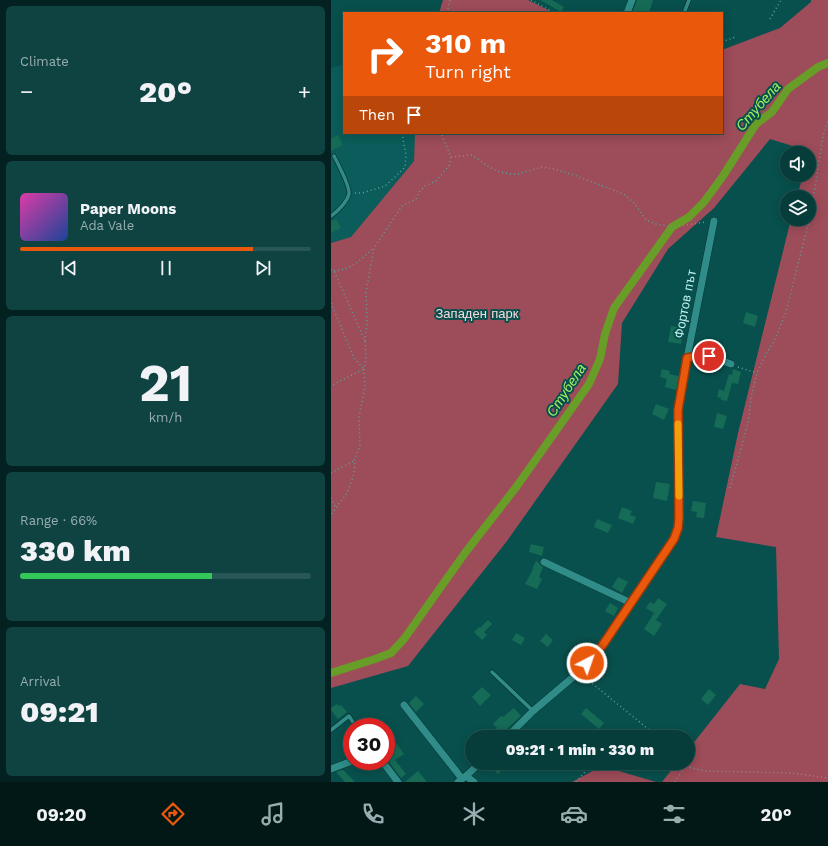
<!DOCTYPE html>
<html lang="en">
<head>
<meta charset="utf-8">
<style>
  :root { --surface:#063c3a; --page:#0f4342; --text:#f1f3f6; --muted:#98adaf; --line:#275654; --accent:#ea580c }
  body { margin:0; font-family:"Work Sans",sans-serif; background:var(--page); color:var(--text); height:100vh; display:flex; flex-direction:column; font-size:15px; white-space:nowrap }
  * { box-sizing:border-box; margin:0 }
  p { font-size:13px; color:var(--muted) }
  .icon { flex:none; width:22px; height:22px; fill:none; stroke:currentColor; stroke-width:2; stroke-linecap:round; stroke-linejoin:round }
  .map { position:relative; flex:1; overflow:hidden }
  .side { display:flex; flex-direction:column; gap:6px; padding:6px; background:#032120; width:331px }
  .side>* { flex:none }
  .guide { position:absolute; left:12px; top:12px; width:380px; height:122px; border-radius:0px; box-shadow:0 2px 10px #0003,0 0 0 1px var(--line); background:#ea580c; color:#fff; overflow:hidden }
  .tools { position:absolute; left:449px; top:146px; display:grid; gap:8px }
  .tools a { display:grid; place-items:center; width:36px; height:36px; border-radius:50%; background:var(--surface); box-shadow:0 2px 10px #0003,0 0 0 1px var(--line); font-size:20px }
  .speed { position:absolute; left:12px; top:718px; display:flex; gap:8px; font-size:20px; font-weight:700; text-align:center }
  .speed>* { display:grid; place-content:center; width:52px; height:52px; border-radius:50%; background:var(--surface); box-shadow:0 2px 10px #0003,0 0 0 1px var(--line); line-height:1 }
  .speed .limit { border:6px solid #d22; background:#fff; color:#111 }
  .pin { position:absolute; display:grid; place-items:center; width:34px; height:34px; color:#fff; margin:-17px; border:2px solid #fff; border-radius:50%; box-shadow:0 1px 4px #0007 }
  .me { position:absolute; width:44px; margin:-22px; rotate:41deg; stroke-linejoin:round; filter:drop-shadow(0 0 3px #0008) }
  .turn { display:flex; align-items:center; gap:14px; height:84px; padding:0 16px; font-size:18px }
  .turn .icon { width:52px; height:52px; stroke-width:2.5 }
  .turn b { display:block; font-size:28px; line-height:34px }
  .then { display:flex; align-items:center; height:38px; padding:0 16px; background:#0003; gap:8px; font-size:15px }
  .big { font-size:30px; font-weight:800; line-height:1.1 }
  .side .tile { flex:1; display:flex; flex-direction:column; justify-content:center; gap:6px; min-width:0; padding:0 14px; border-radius:6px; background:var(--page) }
  .side .dial { align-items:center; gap:0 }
  .dial b { font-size:52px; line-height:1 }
  .song { display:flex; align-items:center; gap:12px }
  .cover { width:48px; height:48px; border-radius:6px; background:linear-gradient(135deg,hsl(320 70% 55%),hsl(220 70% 35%)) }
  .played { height:4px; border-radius:2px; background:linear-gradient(90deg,var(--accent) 80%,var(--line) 80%) }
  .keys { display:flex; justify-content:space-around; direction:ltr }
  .heat { display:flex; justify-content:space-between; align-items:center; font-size:22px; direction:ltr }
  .charge { height:6px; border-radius:3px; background:linear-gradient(90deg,#34c759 66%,var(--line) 0) }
  .trip { position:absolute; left:134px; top:730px; width:230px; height:40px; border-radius:20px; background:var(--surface); box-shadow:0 2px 10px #0003,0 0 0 1px var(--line); font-weight:800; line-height:40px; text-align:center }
  .tabs { display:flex; height:64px; justify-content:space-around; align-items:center; background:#021817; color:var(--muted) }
  .tabs .icon { width:28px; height:28px }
  .tabs .selected { color:var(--accent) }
  .tabs b { font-size:18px; color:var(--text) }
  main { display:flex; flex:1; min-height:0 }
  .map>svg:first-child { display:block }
  .built { fill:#0a5d5a }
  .green { fill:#9d4c59 }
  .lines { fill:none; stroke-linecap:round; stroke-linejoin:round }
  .canal { stroke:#689d27; stroke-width:8 }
  .building { fill:#156b55 }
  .service-casing { stroke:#0b3231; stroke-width:5 }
  .minor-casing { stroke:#0b3231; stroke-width:8 }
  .path { stroke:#619f9c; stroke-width:1.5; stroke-dasharray:1 3; stroke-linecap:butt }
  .service { stroke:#2f8c88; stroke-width:3.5 }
  .minor { stroke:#2f8c88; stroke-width:7 }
  .route-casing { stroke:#983908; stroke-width:10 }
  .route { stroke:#ea580c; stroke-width:7 }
  .slow { stroke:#f59e0b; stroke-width:7 }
  .labels { text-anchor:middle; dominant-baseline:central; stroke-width:4; stroke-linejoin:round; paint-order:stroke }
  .street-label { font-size:13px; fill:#bff3f0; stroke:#08504d }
  .park-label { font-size:13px; fill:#fcdbde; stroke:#08504d }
  .water-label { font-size:14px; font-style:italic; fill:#a9ee61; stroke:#08504d }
</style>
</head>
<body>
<main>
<section class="side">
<div class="tile"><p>Climate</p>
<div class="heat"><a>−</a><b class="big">20°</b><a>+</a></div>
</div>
<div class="tile">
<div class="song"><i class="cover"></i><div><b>Paper Moons</b><p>Ada Vale</p></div></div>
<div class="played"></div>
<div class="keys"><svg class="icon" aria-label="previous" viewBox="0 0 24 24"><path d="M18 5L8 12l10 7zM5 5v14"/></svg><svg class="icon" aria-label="pause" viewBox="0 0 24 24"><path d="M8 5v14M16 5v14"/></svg><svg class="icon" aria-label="next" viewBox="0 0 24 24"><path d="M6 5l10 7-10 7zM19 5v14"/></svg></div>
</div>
<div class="tile dial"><b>21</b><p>km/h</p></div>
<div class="tile"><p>Range · 66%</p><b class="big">330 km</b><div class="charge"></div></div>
<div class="tile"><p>Arrival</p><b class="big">09:21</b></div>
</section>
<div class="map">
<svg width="497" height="782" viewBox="0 0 497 782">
  <rect width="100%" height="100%" fill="#08504d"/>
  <polygon class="built" points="13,64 13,133 84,133 83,161 20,237 0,243 0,68"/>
  <g class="green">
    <polygon points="112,0 197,0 223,13 108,13"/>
    <polygon points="480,0 497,0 497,782 331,782 346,763 357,763 357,750 409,684 434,689 448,659 445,547 385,537 407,433 460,219 478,219 478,197 466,197 472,175 478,175 478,151 439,139 383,208 337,249 291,323 287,384 176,541 77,666 0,688 0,243 20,237 83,161 84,133 391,133 391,50 449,28 480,2"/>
    <polygon points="271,766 325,782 241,782"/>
  </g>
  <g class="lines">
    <polyline class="canal" points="0,673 44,659 60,653 73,639 134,553 186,486 258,384 269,359 274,334 283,308 341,227 358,217 373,202 392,176 425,124 441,112 457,89 487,67 497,63"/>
  </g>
  <g class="building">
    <polygon points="209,0 221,0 233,7 230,12"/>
    <polygon points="306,0 322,0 318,13 301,13"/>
    <polygon points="7,135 12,145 0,151 0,139"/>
    <polygon points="5,219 10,228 0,233 0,221"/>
    <polygon points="415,312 427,316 424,327 412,323"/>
    <polygon points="340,326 353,328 350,344 337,342"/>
    <polygon points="331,369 339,371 338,374 348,376 345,390 334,387 336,379 329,377"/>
    <polygon points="402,369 410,372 407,384 401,383 396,401 390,400 390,398 386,397 388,389 393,391 398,374 401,375"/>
    <polygon points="325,404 338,409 333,420 321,414"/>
    <polygon points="386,413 396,416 392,429 383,427"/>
    <polygon points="325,482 339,484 336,501 322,498"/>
    <polygon points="362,501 375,503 373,518 365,517 366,512 360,511"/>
    <polygon points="291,507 301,511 299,515 305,517 302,524 287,518"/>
    <polygon points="266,519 281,525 277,533 263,527"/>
    <polygon points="200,544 213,547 211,556 198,552"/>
    <polygon points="205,561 208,563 209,565 212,567 208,577 211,579 206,589 194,584 202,569 201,569"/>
    <polygon points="287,577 297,582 291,593 281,587"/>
    <polygon points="327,598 336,604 325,620 331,624 323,636 313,629 323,613 315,608 319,602 323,604"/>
    <polygon points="279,603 287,608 283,616 274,611"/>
    <polygon points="157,620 161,624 153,632 156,635 151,640 143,632 148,627 149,628"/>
    <polygon points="185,633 194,638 190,645 181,640"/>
    <polygon points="215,634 222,640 217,647 209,641"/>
    <polygon points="151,687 160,695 149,706 141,697"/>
    <polygon points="378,689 385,695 377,705 370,699"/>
    <polygon points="85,696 93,704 85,712 78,703"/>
    <polygon points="6,704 8,706 10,705 16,712 7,719 0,710 0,708"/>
    <polygon points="183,708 190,716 167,737 156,737 166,728 162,724 170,716 172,717"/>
    <polygon points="255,708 273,723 268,729 250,714"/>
    <polygon points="63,740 73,754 64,760 75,774 70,778 55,758 55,745"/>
    <polygon points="156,763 178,763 167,774"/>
    <polygon points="12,770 24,782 14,782 5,772"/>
    <polygon points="87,771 96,782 74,782"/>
  </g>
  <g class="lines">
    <g class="service-casing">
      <g id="service">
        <polyline points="353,13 358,0"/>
        <path d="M0 216C6 212 16 202 18 194 19 186 7 164 3 156"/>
        <polyline points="161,672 202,711"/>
        <polyline points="0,730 18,716 25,727"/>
      </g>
    </g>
    <g class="minor-casing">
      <g id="minor">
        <polyline points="296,13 301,0"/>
        <polyline points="356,358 367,356 378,356 400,364"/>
        <polyline points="213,562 300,603"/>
        <polyline points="73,705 125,771 131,779"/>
        <polyline points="176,737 202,711 248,672 271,646 343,539 347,529 348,518 347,410 356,358 383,221"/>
        <polyline points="51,761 67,782"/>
        <polyline points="0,769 21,761"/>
        <polyline points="135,776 143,782"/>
        <polyline points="127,782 135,776 149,763"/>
      </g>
    </g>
    <g class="path">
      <polyline points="200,0 224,13"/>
      <polyline points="116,13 119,0"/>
      <polyline points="439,19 450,0"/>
      <polyline points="391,42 404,37"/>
      <polyline points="120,157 140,155 147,159 158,167 169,172 180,174 187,174 211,167 223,169 240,174 285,191 294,195 303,203 315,220 325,224 341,227 375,222"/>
      <polyline points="24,193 31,193 54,186 64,177 74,167 75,155 71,133"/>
      <polyline points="0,270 3,271 34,341 35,358 33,369 34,387 28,417 29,446 23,461 24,465 22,477 16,493 0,515"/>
      <path d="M3 271C22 269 29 260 43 248"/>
      <polyline points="0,303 23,358 33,369 5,383 0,387"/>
      <polyline points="34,341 36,322 35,292 43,248 71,206 85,199 88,192 94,186 105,181 118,166 120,157 110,133"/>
      <polyline points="407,367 426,373"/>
      <polyline points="0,473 23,461"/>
      <polyline points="399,488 417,423 421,393 426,373 435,354 444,339 455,312 480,213 492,136 497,121"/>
      <polyline points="0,498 5,508"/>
      <polyline points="252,676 327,737"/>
      <polyline points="352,763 360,768 375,771 460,773 497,778"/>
      <polyline points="245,782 262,763"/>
      <polyline points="344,782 355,765"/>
    </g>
    <use href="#service" class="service"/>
    <use href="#minor" class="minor"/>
  </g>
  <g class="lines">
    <g class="route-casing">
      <polyline id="route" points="256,663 271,646 343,539 347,528 348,518 347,410 356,358 367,356 378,356"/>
    </g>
    <use href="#route" class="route"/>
    <polyline class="slow" points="347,424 348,496"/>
  </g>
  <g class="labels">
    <g class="street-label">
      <text transform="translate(354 304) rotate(-79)">Фортов път</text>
    </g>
    <g class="park-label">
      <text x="146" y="313">Западен парк</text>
    </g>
    <g class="water-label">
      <text transform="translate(427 106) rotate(-49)">Стубела</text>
      <text transform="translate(235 390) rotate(-57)">Стубела</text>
    </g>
  </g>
</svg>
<div class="tools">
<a><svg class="icon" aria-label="sound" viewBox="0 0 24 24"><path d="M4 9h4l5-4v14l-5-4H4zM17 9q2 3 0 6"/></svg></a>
<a><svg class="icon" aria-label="layers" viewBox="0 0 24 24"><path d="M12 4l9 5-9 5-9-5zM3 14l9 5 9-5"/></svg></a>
</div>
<div class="speed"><div class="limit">30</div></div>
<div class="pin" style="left:378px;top:356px;background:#d93025"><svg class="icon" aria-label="arrive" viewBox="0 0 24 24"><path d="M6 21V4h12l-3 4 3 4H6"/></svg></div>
<svg class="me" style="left:256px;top:663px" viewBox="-20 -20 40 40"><circle r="17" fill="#ea580c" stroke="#fff" stroke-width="3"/><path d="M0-11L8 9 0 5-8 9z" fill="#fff"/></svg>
<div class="trip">09:21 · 1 min · 330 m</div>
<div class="guide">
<div class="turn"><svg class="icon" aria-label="right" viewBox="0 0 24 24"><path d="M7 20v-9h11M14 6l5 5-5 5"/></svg><div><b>310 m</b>Turn right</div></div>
<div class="then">Then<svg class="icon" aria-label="arrive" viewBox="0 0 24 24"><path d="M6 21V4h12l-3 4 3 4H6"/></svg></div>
</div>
</div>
</main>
<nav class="tabs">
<b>09:20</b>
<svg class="icon selected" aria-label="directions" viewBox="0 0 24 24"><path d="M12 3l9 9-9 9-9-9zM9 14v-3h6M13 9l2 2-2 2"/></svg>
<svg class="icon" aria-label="music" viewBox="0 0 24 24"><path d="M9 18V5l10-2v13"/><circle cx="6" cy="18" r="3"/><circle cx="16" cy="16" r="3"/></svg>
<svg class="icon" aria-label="phone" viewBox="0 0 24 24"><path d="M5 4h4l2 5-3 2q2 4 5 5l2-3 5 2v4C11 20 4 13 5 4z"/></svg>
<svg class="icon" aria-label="climate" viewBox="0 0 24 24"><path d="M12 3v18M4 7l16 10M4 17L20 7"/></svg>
<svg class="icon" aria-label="car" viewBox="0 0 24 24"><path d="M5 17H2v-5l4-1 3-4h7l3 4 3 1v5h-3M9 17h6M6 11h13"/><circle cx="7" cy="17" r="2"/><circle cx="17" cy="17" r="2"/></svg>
<svg class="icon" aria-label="filters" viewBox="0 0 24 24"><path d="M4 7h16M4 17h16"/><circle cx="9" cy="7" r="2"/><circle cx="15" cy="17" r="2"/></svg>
<b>20°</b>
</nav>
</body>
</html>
